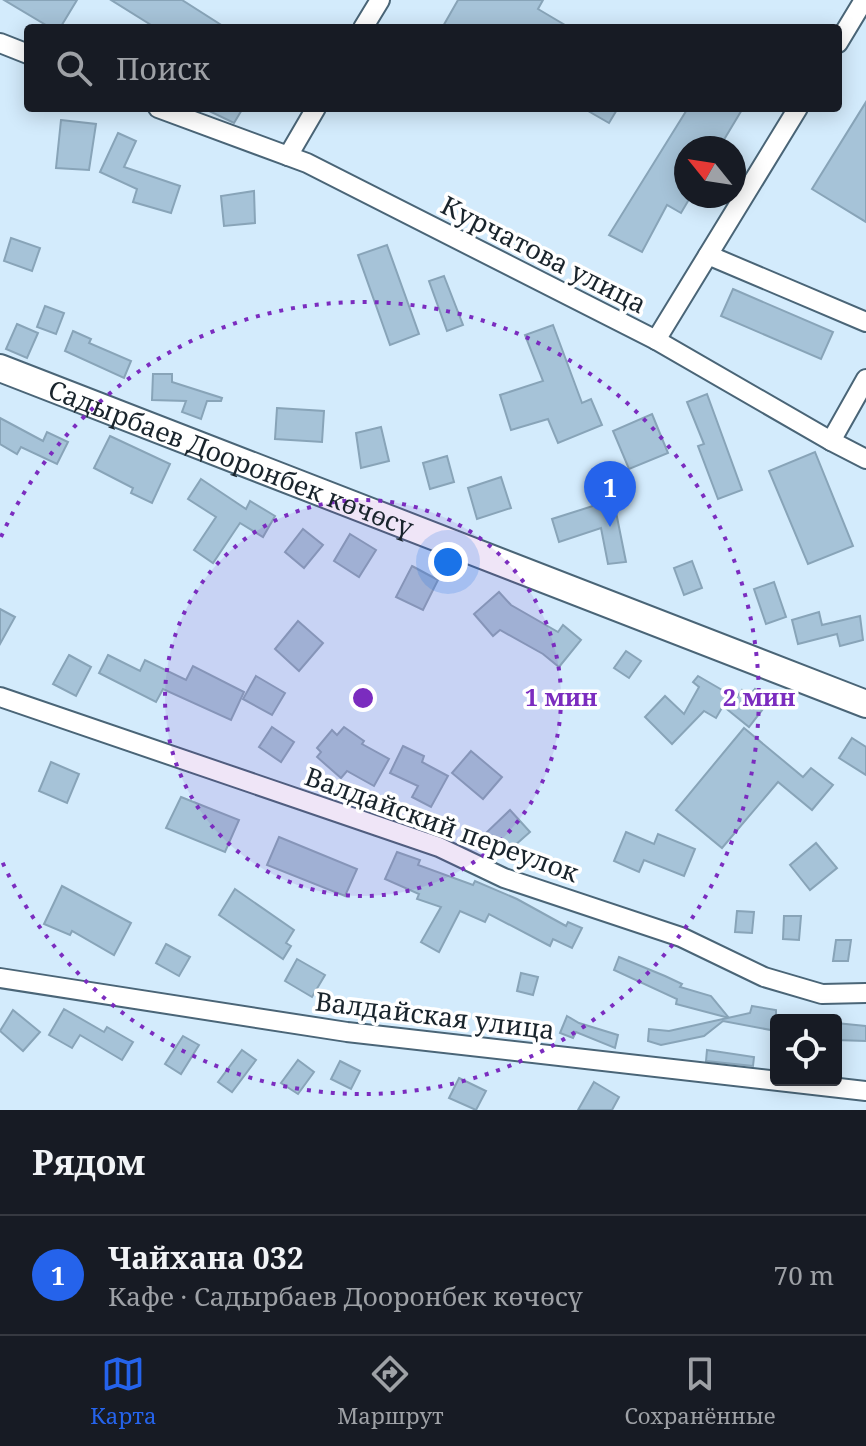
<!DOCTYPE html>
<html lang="ru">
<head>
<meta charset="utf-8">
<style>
	:root { --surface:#171b24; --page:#242831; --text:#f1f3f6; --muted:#9ea1a6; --line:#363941; --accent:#2563eb }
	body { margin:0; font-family:"Noto Serif",serif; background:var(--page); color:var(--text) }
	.controls { position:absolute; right:24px; bottom:24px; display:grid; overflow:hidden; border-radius:8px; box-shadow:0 4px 20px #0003 }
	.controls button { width:72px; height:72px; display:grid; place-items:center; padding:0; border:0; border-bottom:2px solid var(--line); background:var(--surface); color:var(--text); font:40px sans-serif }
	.compass { position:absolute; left:674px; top:136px; width:72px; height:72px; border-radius:50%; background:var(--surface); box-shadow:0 4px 20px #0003; rotate:300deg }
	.you { position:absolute; left:448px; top:562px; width:28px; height:28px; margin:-20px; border:6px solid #fff; border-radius:50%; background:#1a73e8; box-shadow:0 0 0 12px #1a73e833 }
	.badge { display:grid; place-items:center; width:52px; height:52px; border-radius:50%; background:var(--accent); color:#fff; font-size:26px; font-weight:700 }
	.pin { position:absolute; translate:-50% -66px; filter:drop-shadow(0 2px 4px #0008) }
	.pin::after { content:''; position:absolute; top:42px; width:28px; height:24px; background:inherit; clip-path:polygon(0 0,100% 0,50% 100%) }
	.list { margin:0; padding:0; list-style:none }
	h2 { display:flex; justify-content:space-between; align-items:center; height:104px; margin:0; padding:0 32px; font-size:34px }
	h2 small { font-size:26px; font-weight:400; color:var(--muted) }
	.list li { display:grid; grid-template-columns:52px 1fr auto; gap:24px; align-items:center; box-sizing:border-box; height:120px; padding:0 32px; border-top:2px solid var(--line) }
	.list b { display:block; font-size:30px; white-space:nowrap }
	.list p { margin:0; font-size:26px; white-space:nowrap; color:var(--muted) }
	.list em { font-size:26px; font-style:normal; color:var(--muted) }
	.icon { flex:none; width:44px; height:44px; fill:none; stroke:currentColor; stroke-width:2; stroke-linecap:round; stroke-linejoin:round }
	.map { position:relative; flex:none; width:866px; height:1110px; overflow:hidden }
	.search { position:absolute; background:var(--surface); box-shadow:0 4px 20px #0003; left:24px; right:24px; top:24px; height:88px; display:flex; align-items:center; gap:20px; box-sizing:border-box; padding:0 28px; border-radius:8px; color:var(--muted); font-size:30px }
	.sheet { height:224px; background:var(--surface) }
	nav { display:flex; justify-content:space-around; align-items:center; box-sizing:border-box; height:112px; border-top:2px solid var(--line); background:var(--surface); font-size:22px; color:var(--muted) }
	nav a { display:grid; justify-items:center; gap:4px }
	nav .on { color:var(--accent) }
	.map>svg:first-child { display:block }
</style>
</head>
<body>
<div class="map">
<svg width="866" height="1110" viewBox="0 0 866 1110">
	<rect width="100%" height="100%" fill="#d3ebfc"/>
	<g fill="#a6c3d8" stroke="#88a4b8" stroke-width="2">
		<path d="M4,0H77L60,28H51Z"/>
		<path d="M111,0H182L226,28H156Z"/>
		<path d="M458,0H543L538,9L570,28H442Z"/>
		<path d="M866,102V222L812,189Z"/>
		<path d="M203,108H243L234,123Z"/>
		<path d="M583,108H618L609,123Z"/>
		<path d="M688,108H743L719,148H686V196H691L681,213L667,205L642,252L609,235Z"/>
		<path d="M61,120L96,124L89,170L56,168Z"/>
		<path d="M118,133L136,141L124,167L180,186L171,213L133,202L137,189L100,172Z"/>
		<path d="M254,191L255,223L224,226L221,196Z"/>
		<path d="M11,238L40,248L32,271L4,261Z"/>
		<path d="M387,245L419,334L390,345L358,255Z"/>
		<path d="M444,276L463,325L447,331L429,281Z"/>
		<path d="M733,289L833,332L821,359L721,316Z"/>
		<path d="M45,306L64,313L56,334L37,327Z"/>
		<path d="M17,324L38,333L27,358L6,349Z"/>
		<path d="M553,325L582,403L591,399L602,425L558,443L548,419L511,430L500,395L543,381L525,335Z"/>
		<path d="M73,331L91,339L89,343L131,361L124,378L65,351Z"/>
		<path d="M153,374H172V382L222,398L221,401H207L201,419L182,412L186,401L152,400Z"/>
		<path d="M707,394L742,490L718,499L698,446L704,444L687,402Z"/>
		<path d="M277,408L324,411L322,442L275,439Z"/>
		<path d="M652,414L668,453L629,469L613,431Z"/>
		<path d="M0,418L43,441L47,432L68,442L57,464L21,447L17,454L0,444Z"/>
		<path d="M381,427L389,461L361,468L356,433Z"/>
		<path d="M110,436L170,464L152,503L131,493L133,488L94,468Z"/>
		<path d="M815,452L853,546L808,564L769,471Z"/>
		<path d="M447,456L454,482L430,489L423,463Z"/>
		<path d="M626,470L629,489L612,492L626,562L608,564L601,528L559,542L552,519L596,505L590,477Z"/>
		<path d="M501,477L511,508L477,519L468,488Z"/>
		<path d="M201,479L246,509L250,501L275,516L263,537L240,523L213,563L194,550L216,517L188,499Z"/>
		<path d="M303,529L323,545L304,568L285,552Z"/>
		<path d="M350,534L376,550L359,577L334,561Z"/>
		<path d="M692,561L702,588L684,595L674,568Z"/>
		<path d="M412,566L438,580L423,610L396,597Z"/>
		<path d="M774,582L786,617L766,624L754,589Z"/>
		<path d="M499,592L511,605L558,632L563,625L581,640L559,667L543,654L500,630L493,636L474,614Z"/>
		<path d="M0,609L15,617L0,644Z"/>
		<path d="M819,612L822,625L860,616L863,640L840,646L837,634L798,644L792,620Z"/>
		<path d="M298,621L323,643L299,671L275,649Z"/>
		<path d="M626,651L641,661L629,678L614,668Z"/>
		<path d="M69,655L91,667L76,696L53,684Z"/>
		<path d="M108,655L140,671L145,660L186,680L193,666L244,692L231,720L163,689L156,702L99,673Z"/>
		<path d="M256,676L285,693L272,715L243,699Z"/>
		<path d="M698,676L736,698L742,690L749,696L755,689L769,701L749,727L723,706L716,718L704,711L672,744L645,717L665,696L684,714L699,687L693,682Z"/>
		<path d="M272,727L294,742L281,762L259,747Z"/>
		<path d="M344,727L364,741L362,744L389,759L374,786L347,771L341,778L317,757L321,752L317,748L332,730L337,735Z"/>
		<path d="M744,728L803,777L811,768L833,785L812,810L778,782L722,848L676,810Z"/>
		<path d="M852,738L866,747V775L839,758Z"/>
		<path d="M403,746L424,756L422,762L448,776L431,807L412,797L418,786L390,773Z"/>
		<path d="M471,751L502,777L483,799L452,773Z"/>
		<path d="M51,762L79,774L67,803L39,791Z"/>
		<path d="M181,797L239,820L225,852L166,828Z"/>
		<path d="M510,810L530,832L505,854L486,833Z"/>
		<path d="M626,832L654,844L658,834L695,849L684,876L644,860L639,872L614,861Z"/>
		<path d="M279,837L357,869L345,896L267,865Z"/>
		<path d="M816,843L837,868L810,890L790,865Z"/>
		<path d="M397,852L420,860L418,865L473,885L475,881L517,899L566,926L568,922L582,928L572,948L553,939L550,946L489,914L485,922L460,911L439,952L421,942L441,907L417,899L419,894L385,879Z"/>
		<path d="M62,886L131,923L114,955L72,931L70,935L44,924Z"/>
		<path d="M235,889L294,930L286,943L291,946L283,959L219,915Z"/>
		<path d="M737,911L754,912L752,933L735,932Z"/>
		<path d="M784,916H801L799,940L783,939Z"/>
		<path d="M836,940H851L848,961H833Z"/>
		<path d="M166,944L190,957L179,976L156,963Z"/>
		<path d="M619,957L665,976L682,984L680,987L711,996L729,1018L676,1004L677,999L614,970Z"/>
		<path d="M297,959L325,975L312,997L285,981Z"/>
		<path d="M521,973L538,977L533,995L517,991Z"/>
		<path d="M752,1006L776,1010V1031L723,1021L704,1036L661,1045L648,1041L649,1029L669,1031L750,1013Z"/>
		<path d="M64,1009L104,1032L107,1027L133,1042L122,1060L80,1035L72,1048L49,1035Z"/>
		<path d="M13,1010L40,1032L23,1051L0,1031Z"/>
		<path d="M567,1016L579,1023L618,1035L615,1048L576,1032L573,1038L560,1033Z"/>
		<path d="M836,1023L866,1026V1041L836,1040Z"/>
		<path d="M183,1036L199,1045L181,1074L165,1064Z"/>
		<path d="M242,1050L256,1060L232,1092L218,1082Z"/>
		<path d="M707,1050L754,1057L753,1066L706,1061Z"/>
		<path d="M298,1060L314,1072L298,1094L281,1083Z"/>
		<path d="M340,1061L360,1071L351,1089L331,1079Z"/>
		<path d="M459,1078L486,1091L476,1110L449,1098Z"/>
		<path d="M594,1082L619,1097L612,1110H578Z"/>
	</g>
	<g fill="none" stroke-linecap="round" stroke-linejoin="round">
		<defs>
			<g id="minor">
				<path d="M363,28L380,0"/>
				<path d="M0,43L28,54"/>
				<path d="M838,43L864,0"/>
				<path d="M158,108L307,163L656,340L831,441L866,379"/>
				<path d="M288,156L316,108"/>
				<path d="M708,255L866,322"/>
				<path d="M656,340L798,108"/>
				<path d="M831,441L866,459"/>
				<path d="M0,697L439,847L504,878L681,937L764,977L822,994L866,993"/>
				<path d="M0,978L347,1032L866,1091"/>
			</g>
			<g id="secondary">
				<path id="s1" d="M0,368L866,704"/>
			</g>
		</defs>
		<use href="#minor" stroke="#4a6577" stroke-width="22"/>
		<use href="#secondary" stroke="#4a6577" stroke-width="30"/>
		<use href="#minor" stroke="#fff" stroke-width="18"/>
		<use href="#secondary" stroke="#fff" stroke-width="26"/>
	</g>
	<circle cx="363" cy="698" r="198" fill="#7b2cbf" fill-opacity=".12"/>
	<g fill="none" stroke="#7b2cbf" stroke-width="4" stroke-dasharray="4 8">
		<circle cx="363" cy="698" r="198"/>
		<path d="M1 537A396 396 0 1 1 1 859"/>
	</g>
	<g text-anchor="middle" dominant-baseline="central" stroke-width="7" stroke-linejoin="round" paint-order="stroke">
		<g font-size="26" fill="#19242c" stroke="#fff">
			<text transform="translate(544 254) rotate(27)">Курчатова улица</text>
			<text stroke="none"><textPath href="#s1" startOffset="248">Садырбаев Дооронбек көчөсү</textPath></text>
			<text transform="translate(442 824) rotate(20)">Валдайский переулок</text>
			<text transform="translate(435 1015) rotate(7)">Валдайская улица</text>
		</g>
	</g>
	<circle cx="363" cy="698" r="12" fill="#7b2cbf" stroke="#fff" stroke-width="4"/>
	<g font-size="24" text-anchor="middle" font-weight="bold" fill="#7b2cbf" stroke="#fff" stroke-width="7" stroke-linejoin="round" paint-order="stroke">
		<text x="561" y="706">1 мин</text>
		<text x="759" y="706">2 мин</text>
	</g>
</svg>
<div class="controls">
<button><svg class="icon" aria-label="locate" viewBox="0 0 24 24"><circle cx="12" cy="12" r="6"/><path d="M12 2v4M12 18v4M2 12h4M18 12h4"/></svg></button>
</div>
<svg class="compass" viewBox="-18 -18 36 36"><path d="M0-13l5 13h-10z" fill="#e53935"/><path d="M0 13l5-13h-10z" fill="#9ea1a6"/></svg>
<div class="you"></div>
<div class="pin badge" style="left:610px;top:527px">1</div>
<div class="search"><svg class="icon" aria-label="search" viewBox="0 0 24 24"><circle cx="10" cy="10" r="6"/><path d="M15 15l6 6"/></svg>Поиск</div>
</div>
<section class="sheet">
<h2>Рядом<small></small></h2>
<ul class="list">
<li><span class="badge">1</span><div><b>Чайхана 032</b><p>Кафе · Садырбаев Дооронбек көчөсү</p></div><em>70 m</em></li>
</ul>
</section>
<nav>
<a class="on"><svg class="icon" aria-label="map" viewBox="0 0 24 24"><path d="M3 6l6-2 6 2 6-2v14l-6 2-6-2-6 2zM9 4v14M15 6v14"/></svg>Карта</a>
<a><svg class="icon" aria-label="directions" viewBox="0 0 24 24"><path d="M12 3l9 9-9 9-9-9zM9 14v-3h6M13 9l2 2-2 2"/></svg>Маршрут</a>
<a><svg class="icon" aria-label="saved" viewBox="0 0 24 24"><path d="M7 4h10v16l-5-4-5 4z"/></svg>Сохранённые</a>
</nav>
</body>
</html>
